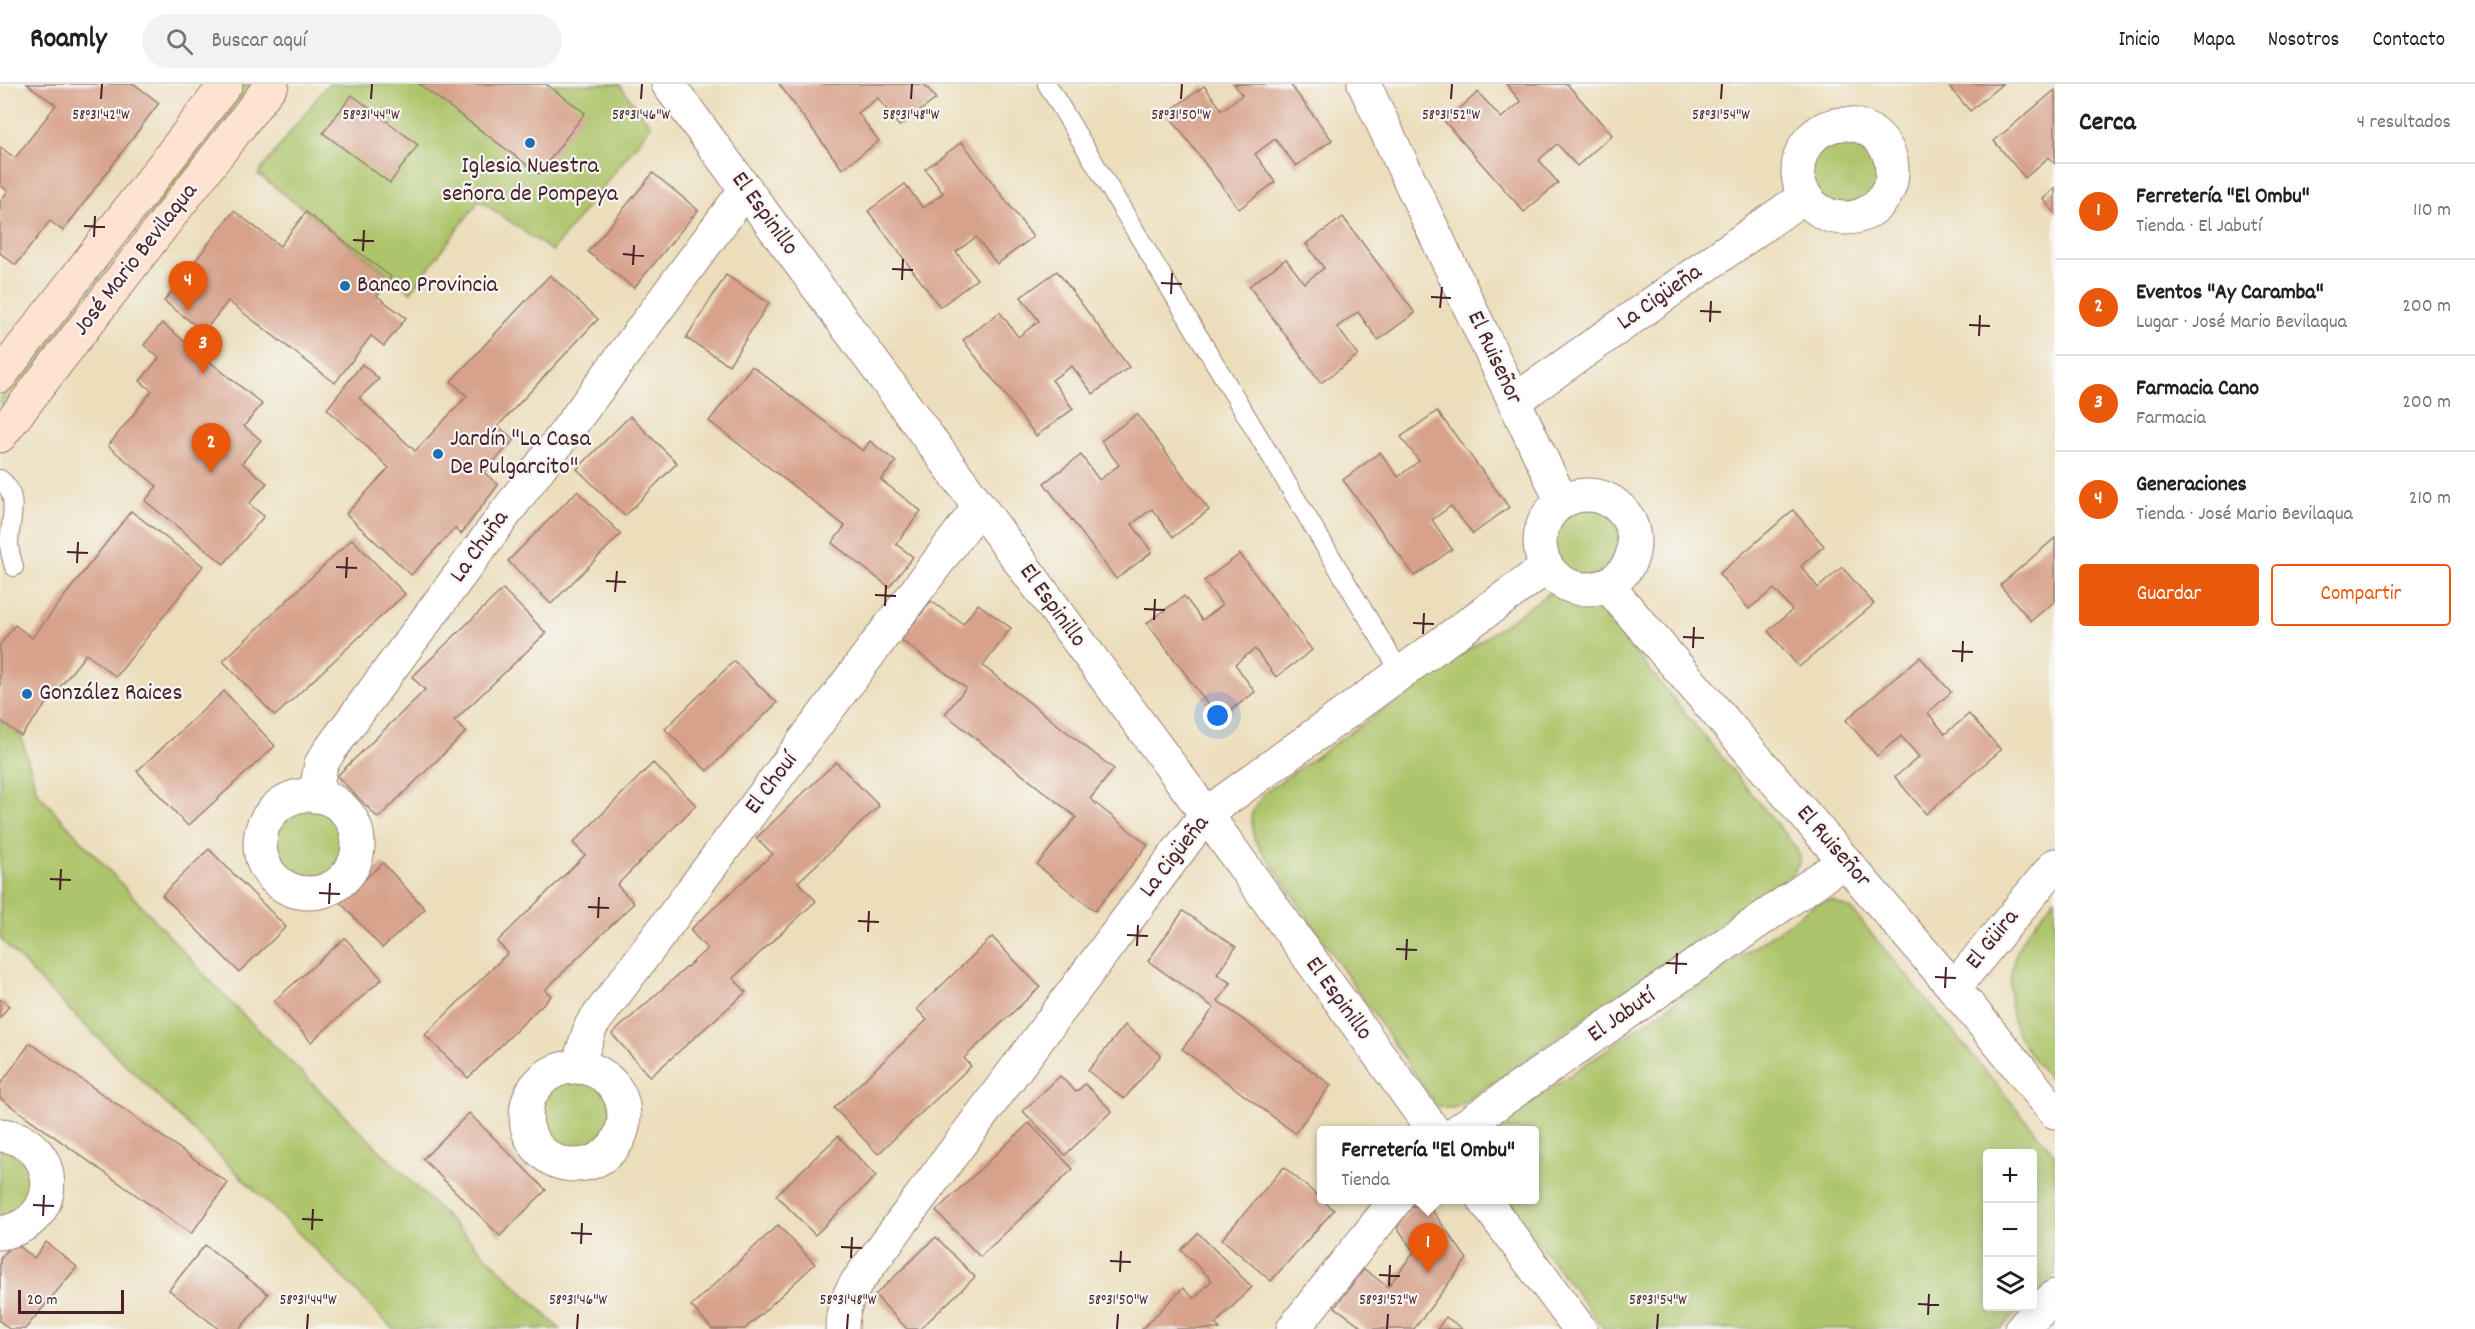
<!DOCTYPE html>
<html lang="es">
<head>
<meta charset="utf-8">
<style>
	:root { --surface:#fff; --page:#f2f2f2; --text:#202124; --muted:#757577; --line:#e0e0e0; --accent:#ea580c }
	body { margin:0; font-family:Dekko,sans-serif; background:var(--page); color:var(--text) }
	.controls { position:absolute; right:18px; bottom:18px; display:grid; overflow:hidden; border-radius:6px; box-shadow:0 3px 15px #0003 }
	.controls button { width:54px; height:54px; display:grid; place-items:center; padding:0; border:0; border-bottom:2px solid var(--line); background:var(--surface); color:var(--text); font:30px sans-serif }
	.scale { position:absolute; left:18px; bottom:15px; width:106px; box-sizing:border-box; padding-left:6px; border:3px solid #4a1f2b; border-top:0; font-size:16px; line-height:21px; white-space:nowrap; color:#4a1f2b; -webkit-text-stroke:4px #f6f6f2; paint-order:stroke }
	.you { position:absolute; left:1218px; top:632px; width:21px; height:21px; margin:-15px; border:4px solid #fff; border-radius:50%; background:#1a73e8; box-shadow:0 0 0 9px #1a73e833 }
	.badge { display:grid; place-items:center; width:39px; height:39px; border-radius:50%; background:var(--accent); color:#fff; font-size:20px; font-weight:700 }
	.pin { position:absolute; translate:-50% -50px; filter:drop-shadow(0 2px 3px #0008) }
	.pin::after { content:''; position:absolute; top:32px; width:21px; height:18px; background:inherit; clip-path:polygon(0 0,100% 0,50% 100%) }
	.popup { position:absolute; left:1317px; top:1042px; width:222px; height:78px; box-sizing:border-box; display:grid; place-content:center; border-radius:6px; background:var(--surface); filter:drop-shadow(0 2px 4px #0005); font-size:20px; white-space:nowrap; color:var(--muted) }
	.popup b { font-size:22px; color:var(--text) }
	.popup::after { content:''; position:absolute; left:50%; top:100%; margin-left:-12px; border:12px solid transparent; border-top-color:var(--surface) }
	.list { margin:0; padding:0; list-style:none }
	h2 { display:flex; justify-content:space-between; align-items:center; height:78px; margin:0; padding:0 24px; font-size:26px }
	h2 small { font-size:20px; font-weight:400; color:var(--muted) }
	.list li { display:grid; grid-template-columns:39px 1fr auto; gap:18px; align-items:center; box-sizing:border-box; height:96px; padding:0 24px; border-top:2px solid var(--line) }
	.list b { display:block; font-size:22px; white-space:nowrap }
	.list p { margin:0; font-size:20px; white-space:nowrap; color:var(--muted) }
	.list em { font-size:20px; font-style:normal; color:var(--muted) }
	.actions { display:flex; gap:12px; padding:18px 24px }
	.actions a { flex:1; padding:14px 0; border:2px solid var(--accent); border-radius:6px; text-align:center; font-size:21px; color:var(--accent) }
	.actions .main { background:var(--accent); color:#fff }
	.icon { flex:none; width:33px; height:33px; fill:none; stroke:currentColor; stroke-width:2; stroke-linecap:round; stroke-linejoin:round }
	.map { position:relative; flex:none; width:2055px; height:1245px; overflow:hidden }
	header { display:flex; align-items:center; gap:36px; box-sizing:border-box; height:84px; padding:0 30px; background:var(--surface); border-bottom:2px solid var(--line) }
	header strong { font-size:28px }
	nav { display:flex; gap:33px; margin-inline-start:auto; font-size:21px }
	.search { width:420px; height:54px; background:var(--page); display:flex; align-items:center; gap:15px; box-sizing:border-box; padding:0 21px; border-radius:33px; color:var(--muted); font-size:22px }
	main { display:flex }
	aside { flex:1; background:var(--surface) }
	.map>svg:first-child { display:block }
</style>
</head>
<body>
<header>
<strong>Roamly</strong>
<div class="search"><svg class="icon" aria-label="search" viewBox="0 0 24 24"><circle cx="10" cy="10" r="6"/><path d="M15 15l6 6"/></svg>Buscar aquí</div>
<nav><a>Inicio</a><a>Mapa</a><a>Nosotros</a><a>Contacto</a></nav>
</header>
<main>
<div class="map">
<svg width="2055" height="1245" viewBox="0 0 2055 1245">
	<rect width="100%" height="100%" fill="#f6f6f2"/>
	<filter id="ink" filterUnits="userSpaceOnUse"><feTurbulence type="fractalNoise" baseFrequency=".0167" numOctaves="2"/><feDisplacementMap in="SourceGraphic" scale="12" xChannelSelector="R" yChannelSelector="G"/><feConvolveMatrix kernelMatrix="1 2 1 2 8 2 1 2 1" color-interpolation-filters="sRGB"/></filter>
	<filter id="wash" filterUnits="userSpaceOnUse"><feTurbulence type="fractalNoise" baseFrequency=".008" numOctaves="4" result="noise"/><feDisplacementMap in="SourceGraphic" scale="24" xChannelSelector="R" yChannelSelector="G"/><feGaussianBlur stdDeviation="1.35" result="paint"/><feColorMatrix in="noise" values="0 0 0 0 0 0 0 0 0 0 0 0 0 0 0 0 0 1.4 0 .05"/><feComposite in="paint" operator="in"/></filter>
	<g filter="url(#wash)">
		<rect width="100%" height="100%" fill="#ecdebb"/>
		<g fill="#adc56a" stroke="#7c724a" stroke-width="1.5">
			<path d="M243,0H257L0,332V314Z"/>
			<path d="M328,0H619L651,42L552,167L479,116L411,208L258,90Z"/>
			<circle cx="1844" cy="87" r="37"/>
			<circle cx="1587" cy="459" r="37"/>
			<path d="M1549,509L1574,520L1597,522L1797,765L1800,778L1793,789L1461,1021C1451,1025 1444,1026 1435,1020L1254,755L1251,731L1263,710Z"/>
			<path d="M0,636L21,652L37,708L227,915L560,1245H393L316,1166L42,899L0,854Z"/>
			<circle cx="309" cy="760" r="37"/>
			<path d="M2055,814V1001C2043,986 2028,971 2019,953C2005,923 2007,878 2026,850C2035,838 2045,826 2055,814Z"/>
			<path d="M1825,817H1833L1852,826L2055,1071V1191L2033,1214L2032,1070H1988V1222L2023,1223L2001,1245H1604L1505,1116H1534V1046H1491L1816,820Z"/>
			<circle cx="575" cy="1032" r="37"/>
			<path d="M0,1063L8,1064L33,1087L30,1120L0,1137Z"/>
		</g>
		<g id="blocks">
			<g fill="#d7a18a">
				<path d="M27,0H134L159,19L63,147L50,137L16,181L0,169V118L8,107L0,101V63L15,74L56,21Z"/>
				<path d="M419,0H546L585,29L539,90Z"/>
				<path d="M779,0H924L936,15L899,42L878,14L858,29L879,57L842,85Z"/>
				<path d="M1234,0H1290L1332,56L1296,82L1275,55L1255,70L1275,98L1239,125L1167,29L1204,2L1222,26L1242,11Z"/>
				<path d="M1506,0H1567L1612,51L1577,82L1557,60L1539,76L1558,99L1524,128L1445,38L1478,8L1501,34L1521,18Z"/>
				<path d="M1947,0H2002L1970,27Z"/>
				<path d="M2055,6V80L2049,73L2025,94L1994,57Z"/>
				<path d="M352,11L418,61L390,99L323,49Z"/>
				<path d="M962,58L1033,153L997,180L976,153L956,168L977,195L940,223L868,127L905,100L923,124L943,109L925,85Z"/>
				<path d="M653,89L698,126L634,204L588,168Z"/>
				<path d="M2055,104V129L2043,115Z"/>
				<path d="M234,127L280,162L306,128L391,193L377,212L406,234L384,262L371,252L335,299L228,217L204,248L164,217Z"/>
				<path d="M1343,133L1415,229L1378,256L1358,228L1337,243L1358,271L1321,299L1249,202L1286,175L1304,199L1324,184L1306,160Z"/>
				<path d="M1057,187L1129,283L1093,310L1072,282L1052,296L1073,325L1036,352L963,256L1000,228L1018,253L1039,237L1021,213Z"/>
				<path d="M550,191L598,235L498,342L514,356L484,388L498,401L461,450L455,444L411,491L346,430L389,384L327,325L362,280L379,295L359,314L415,367L467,312L451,297Z"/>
				<path d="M726,191L769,219L729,281L686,254Z"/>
				<path d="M162,239L262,320L244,342L261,356L242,379L267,399L249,420L264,432L224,480L145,417L157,402L108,362L152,307L140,297L159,274L144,261Z"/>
				<path d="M752,282L863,367L870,357L896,378L881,396L921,427L896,460L913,473L889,503L832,459L845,442L709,337Z"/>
				<path d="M1437,327L1509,423L1473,450L1451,422L1432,436L1452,465L1415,492L1343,396L1380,368L1398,393L1419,377L1401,353Z"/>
				<path d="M1137,330L1209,426L1173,453L1152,425L1132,440L1152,468L1116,495L1044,399L1081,371L1099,396L1119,381L1101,357Z"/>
				<path d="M630,332L677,379L625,432L577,385Z"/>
				<path d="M577,407L621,450L551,520L508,477Z"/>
				<path d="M1793,426L1824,462L1801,482L1818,504L1842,483L1874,520L1799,583L1768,547L1792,526L1774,505L1749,525L1719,490Z"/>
				<path d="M131,427L203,482L116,593L86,570L21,652L0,636V561L15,541L32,554Z"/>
				<path d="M2055,454V517L2031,537L2000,501Z"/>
				<path d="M352,455L405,510L275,632L223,577Z"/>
				<path d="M1240,470L1312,566L1276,593L1255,565L1235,580L1255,608L1219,635L1147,539L1184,512L1202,536L1222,521L1204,497Z"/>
				<path d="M503,505L546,549L454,637L466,648L378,734L337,692L425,606L412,593Z"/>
				<path d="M931,517L963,540L978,520L1011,544L983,582L1114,685L1090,715L1148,761L1095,827L1037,781L1076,733L945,630L966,604L901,556Z"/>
				<path d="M1920,573L1951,608L1928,629L1945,650L1969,630L2001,666L1926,730L1895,693L1919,673L1901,652L1877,672L1846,636Z"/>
				<path d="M734,577L777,619L707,687L665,645Z"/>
				<path d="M224,607L275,662L188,742L137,687Z"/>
				<path d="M836,678L879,722L798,798L816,817L733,894L746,908L650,993L612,950L707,865L690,846L773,770L756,754Z"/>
				<path d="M653,679L696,721L617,801L634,819L545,906L551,912L468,994L425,951L508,869L497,858L585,771L573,759Z"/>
				<path d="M209,765L286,843L239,888L162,811Z"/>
				<path d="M383,779L425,825L382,864L340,818Z"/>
				<path d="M1183,827L1236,863L1217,890L1231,899L1218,917L1331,1001L1295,1049L1182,965L1214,924L1148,877Z"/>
				<path d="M992,853L1040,903L964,974L971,982L878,1070L834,1024L927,936L917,925Z"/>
				<path d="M345,854L382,895L311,958L274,917Z"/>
				<path d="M0,915L9,922L0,934Z"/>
				<path d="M1125,941L1161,971L1124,1015L1088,987Z"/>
				<path d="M30,959L228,1099L191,1150L0,1014V1001Z"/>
				<path d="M1060,992L1076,1008L1085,1000L1112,1027L1065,1071L1023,1027Z"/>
				<path d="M469,1029L546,1106L500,1152L423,1075Z"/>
				<path d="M1029,1039L1073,1085L980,1173L936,1127Z"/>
				<path d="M838,1052L876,1092L815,1151L776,1111Z"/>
				<path d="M1284,1083L1334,1126L1271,1197L1222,1155Z"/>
				<path d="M1412,1122H1429L1467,1175L1414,1245H1365L1335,1223L1364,1185L1388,1203L1414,1168L1397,1143Z"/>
				<path d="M778,1141L815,1180L745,1245H712L691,1222Z"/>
				<path d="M1198,1149L1252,1203L1215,1240L1220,1245H1142L1183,1204L1194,1215L1212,1196L1181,1166Z"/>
				<path d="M936,1153L975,1193L920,1245H907L875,1211Z"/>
				<path d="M14,1158L34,1174L46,1158L77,1183L25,1245H9L0,1237V1175Z"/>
				<path d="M205,1161L268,1210L240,1245H219L169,1206Z"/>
				<path d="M1446,1233L1463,1245H1437Z"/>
			</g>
		</g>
	</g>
	<g filter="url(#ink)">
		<use href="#blocks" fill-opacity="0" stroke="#9b7e73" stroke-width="1.5"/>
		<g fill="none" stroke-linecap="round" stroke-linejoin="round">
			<defs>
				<g id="service">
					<path d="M1047,0L1401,589"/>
					<path d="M0,395C21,411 10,436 9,459C9,467 12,475 14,483"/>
				</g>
				<g id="minor">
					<path d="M1364,0L1562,418"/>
					<circle cx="1845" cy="87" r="47"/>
					<path d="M1514,317L1805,112"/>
					<circle cx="1587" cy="458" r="47"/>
					<path d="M1607,501L1954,904L2055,1028"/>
					<circle cx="309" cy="760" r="49"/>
					<path d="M315,712L321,680L330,666L746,105"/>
					<path d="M1954,904L2055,781"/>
					<path d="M581,983L582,969L591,942L979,423"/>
					<circle cx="575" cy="1032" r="49"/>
					<path d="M1459,1046L1845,777"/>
					<path d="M0,1051C61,1055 66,1140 0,1149"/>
					<path d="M842,1245C842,1226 847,1214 857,1198L1206,730L1547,483"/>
					<path d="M1293,1245L1396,1116"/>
					<path d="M2021,1245L2055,1212"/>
				</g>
				<g id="tertiary">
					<path d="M668,0L1206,730L1433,1046"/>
					<path d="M1484,1116L1580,1245"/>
				</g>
				<g id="secondary">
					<path d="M0,292L226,0"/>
					<path d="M0,352L272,0"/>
				</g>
			</defs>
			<use href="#service" stroke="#9b7e73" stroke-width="20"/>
			<use href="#minor" stroke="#9b7e73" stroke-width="35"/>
			<use href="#tertiary" stroke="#9b7e73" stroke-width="35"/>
			<use href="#secondary" stroke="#9b7e73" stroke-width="35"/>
			<use href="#service" stroke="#fff" stroke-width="18"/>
			<use href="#minor" stroke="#fff" stroke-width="33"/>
			<use href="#tertiary" stroke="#fff" stroke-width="33"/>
			<use href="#secondary" stroke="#fee3d2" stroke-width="33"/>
		</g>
	</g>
	<path fill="none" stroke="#4a1f2b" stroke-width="2" d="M101,15L102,0M371,15L372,0M641,15L642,0M911,15L912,0M1181,15L1182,0M1451,15L1452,0M1721,15L1722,0M84,142L105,143M94,153L95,132M353,156L374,157M363,167L364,146M623,170L644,172M633,181L634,161M892,185L913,186M902,196L903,175M1161,199L1182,200M1171,210L1172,189M1431,213L1451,214M1440,224L1442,203M1700,227L1721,228M1710,238L1711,217M1969,241L1990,242M1979,252L1980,231M67,468L88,469M77,479L78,458M336,483L357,484M346,494L347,473M606,497L626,498M615,508L617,487M875,511L896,512M885,522L886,501M1144,525L1165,526M1154,536L1155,515M1413,539L1434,540M1423,550L1424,529M1683,553L1704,554M1693,564L1694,543M1952,567L1973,568M1962,578L1963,557M50,795L71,796M60,806L61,785M319,809L340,810M329,820L330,799M588,823L609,824M598,834L599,813M858,837L879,838M868,848L869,827M1127,851L1148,852M1137,862L1138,841M1396,865L1417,866M1406,876L1407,855M1666,879L1687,880M1676,890L1677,869M1935,893L1956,894M1945,904L1946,883M33,1121L54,1122M43,1132L44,1111M302,1135L323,1136M312,1146L313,1125M571,1149L592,1150M581,1160L582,1139M841,1163L862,1164M851,1174L852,1153M1110,1177L1131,1178M1120,1188L1121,1167M1379,1191L1400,1192M1389,1202L1390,1181M1918,1220L1939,1221M1928,1231L1929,1210M307,1245L308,1230M577,1245L578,1230M847,1245L848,1230M1117,1245L1118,1230M1387,1245L1388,1230M1657,1245L1658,1230"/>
	<g fill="#1f6fb2" stroke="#f6f6f2" stroke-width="2">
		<circle cx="530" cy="59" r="6"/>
		<circle cx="345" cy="202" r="6"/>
		<circle cx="438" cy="370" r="6"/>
		<circle cx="27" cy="610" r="6"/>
	</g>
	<g text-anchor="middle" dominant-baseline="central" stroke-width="4.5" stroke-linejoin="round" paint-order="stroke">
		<g font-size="24" fill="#4a1f2b" stroke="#f6f6f2" text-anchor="start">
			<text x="530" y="83" text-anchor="middle">Iglesia Nuestra<tspan x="530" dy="28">señora de Pompeya</tspan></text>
			<text x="357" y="202">Banco Provincia</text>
			<text x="450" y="356">Jardín "La Casa<tspan x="450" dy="28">De Pulgarcito"</tspan></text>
			<text x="39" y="610">González Raices</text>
		</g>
		<g font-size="24" fill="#4a1f2b" stroke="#f6f6f2">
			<text transform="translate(764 130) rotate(54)">El Espinillo</text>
			<text transform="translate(136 176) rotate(-52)">José Mario Bevilaqua</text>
			<text transform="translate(1660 214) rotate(-35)">La Cigüeña</text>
			<text transform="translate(1494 274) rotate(65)">El Ruiseñor</text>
			<text transform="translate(480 463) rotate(-54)">La Chuña</text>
			<text transform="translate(1052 522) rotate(54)">El Espinillo</text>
			<text transform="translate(772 700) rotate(-53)">El Chouí</text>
			<text transform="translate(1833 763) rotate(49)">El Ruiseñor</text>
			<text transform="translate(1175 773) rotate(-52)">La Cigüeña</text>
			<text transform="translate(1993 856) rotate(-51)">El Güira</text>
			<text transform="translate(1338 915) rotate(54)">El Espinillo</text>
			<text transform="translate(1622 932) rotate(-35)">El Jabutí</text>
		</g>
	</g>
	<g font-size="15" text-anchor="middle" fill="#4a1f2b" stroke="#f6f6f2" stroke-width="4.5" stroke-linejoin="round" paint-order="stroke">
		<text x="101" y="35">58°31'42"W</text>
		<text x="371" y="35">58°31'44"W</text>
		<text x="641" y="35">58°31'46"W</text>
		<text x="911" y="35">58°31'48"W</text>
		<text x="1181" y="35">58°31'50"W</text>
		<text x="1451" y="35">58°31'52"W</text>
		<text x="1721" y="35">58°31'54"W</text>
		<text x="308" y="1220">58°31'44"W</text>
		<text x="578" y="1220">58°31'46"W</text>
		<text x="848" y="1220">58°31'48"W</text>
		<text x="1118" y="1220">58°31'50"W</text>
		<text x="1388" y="1220">58°31'52"W</text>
		<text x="1658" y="1220">58°31'54"W</text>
	</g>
</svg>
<div class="controls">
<button>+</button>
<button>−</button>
<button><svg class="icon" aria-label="layers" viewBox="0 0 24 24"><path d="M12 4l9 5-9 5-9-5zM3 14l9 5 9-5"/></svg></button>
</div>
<div class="scale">20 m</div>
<div class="you"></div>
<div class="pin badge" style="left:1428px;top:1189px">1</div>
<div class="popup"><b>Ferretería &quot;El Ombu&quot;</b>Tienda</div>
<div class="pin badge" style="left:211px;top:389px">2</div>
<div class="pin badge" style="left:203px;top:290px">3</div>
<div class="pin badge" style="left:188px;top:227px">4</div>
</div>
<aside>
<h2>Cerca<small>4 resultados</small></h2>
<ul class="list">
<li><span class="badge">1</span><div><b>Ferretería &quot;El Ombu&quot;</b><p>Tienda · El Jabutí</p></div><em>110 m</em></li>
<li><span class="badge">2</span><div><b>Eventos &quot;Ay Caramba&quot;</b><p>Lugar · José Mario Bevilaqua</p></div><em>200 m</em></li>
<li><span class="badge">3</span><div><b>Farmacia Cano</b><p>Farmacia</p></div><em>200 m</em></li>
<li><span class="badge">4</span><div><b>Generaciones</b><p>Tienda · José Mario Bevilaqua</p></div><em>210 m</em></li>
</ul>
<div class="actions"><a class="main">Guardar</a><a>Compartir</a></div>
</aside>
</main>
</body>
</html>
